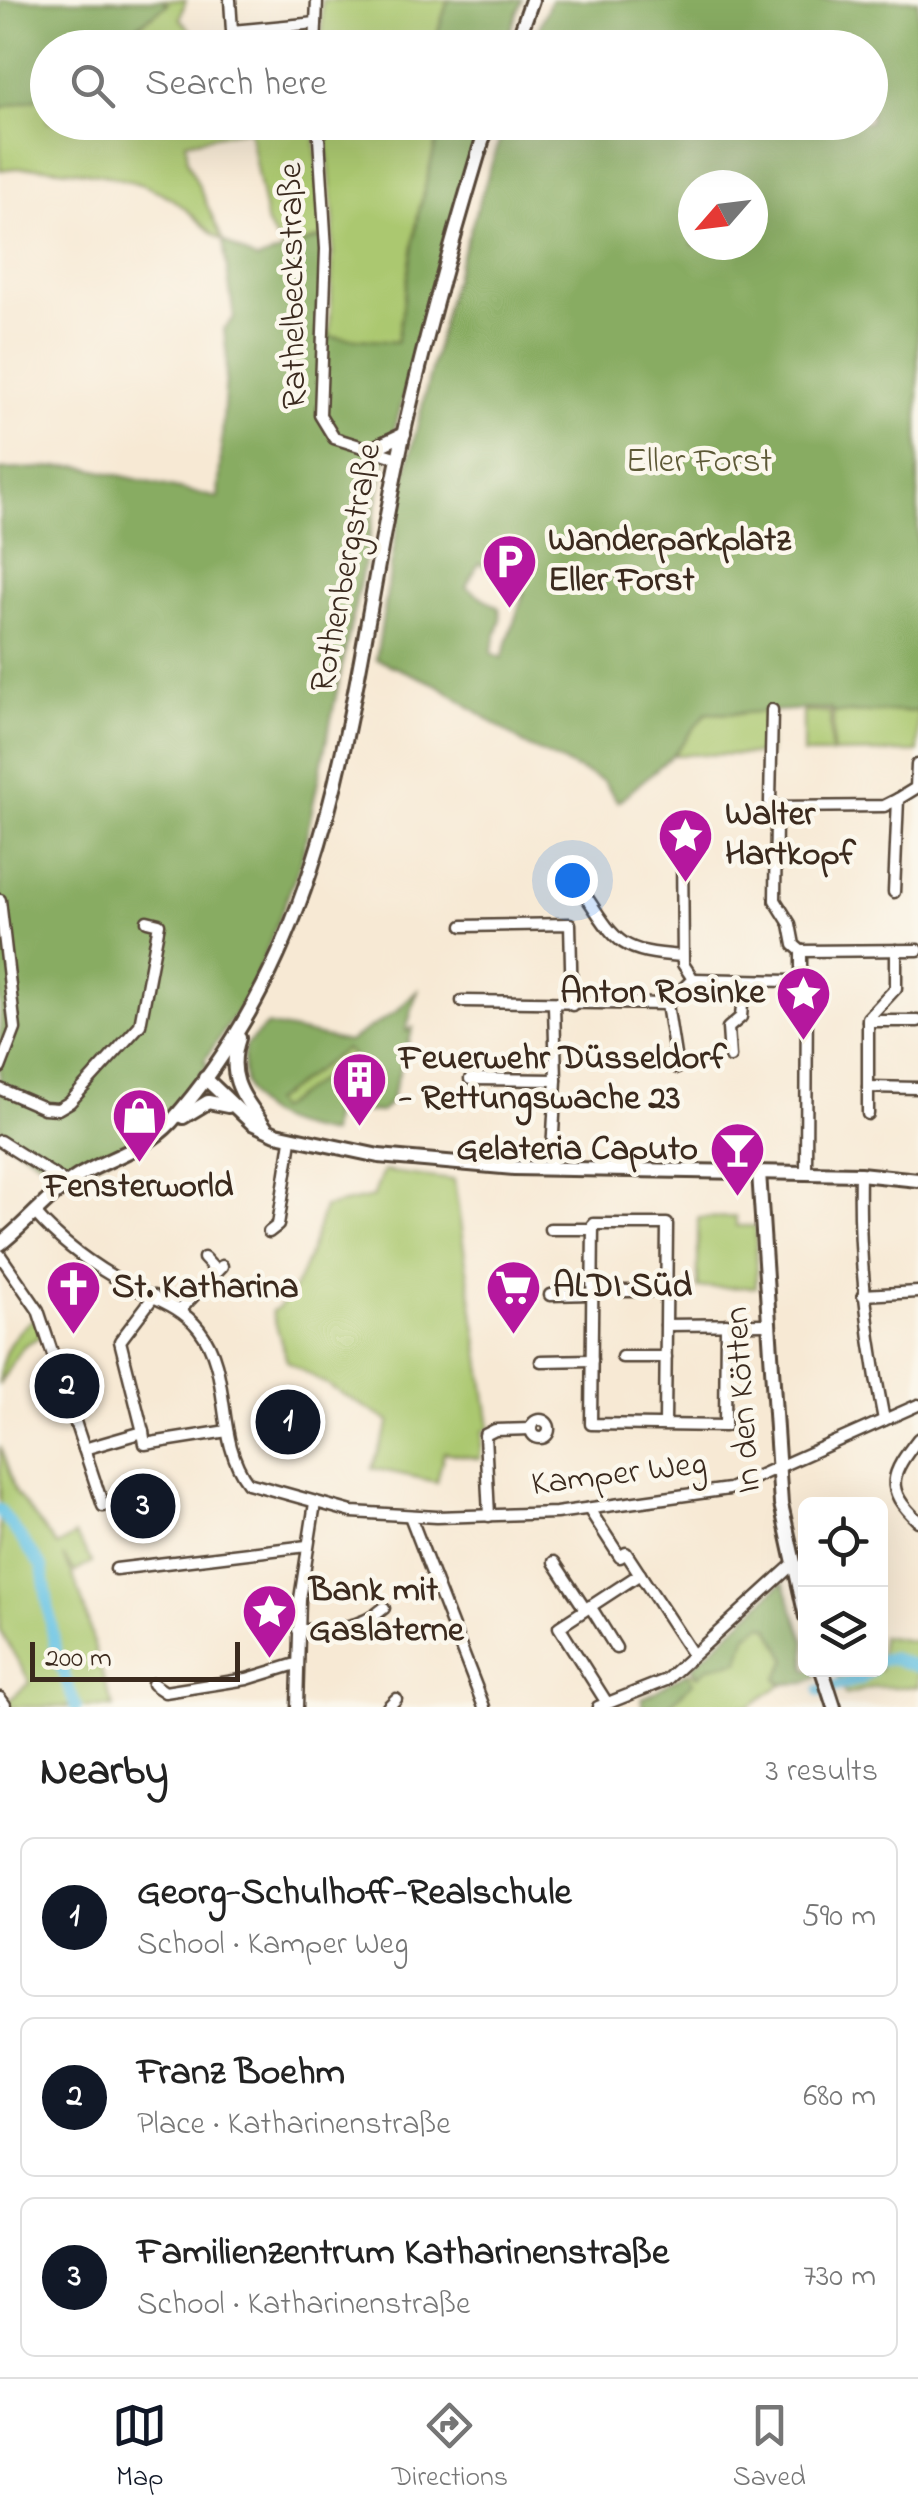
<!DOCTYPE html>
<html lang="en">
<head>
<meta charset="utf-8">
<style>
	:root { --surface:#fff; --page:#f6f6f6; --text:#222; --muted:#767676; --line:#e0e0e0; --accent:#111827 }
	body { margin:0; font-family:"Indie Flower",sans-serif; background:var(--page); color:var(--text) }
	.controls { position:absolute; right:30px; bottom:30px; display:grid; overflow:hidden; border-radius:15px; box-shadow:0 10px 40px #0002 }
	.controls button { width:90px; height:90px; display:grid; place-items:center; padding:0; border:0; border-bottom:2px solid var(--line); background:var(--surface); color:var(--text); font:50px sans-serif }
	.compass { position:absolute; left:678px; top:170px; width:90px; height:90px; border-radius:50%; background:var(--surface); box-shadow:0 10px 40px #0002; rotate:242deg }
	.scale { position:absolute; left:30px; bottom:25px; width:210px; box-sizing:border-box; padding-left:10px; border:5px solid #3b2a1e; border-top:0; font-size:28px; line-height:35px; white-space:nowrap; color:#3b2a1e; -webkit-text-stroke:8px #fbf7ec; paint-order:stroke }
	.you { position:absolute; left:572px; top:880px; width:35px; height:35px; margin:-25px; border:8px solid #fff; border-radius:50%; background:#1a73e8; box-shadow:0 0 0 15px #1a73e833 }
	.badge { display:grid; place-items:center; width:65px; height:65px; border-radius:50%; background:var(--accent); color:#fff; font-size:32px; font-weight:700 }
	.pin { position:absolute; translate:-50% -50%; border:5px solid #fff; box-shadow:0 2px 10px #0006 }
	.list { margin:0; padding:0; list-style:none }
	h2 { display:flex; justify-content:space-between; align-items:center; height:130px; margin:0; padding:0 40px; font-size:42px }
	h2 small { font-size:32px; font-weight:400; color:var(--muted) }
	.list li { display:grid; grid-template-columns:65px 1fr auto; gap:30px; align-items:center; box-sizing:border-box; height:160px; margin:0 20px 20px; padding:0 20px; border:2px solid var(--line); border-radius:15px }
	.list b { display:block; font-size:38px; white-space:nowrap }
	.list p { margin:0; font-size:32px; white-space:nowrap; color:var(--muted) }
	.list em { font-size:32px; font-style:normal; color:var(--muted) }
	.icon { flex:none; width:55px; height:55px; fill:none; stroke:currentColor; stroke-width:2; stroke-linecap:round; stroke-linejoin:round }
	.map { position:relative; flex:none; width:918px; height:1707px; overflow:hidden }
	.search { position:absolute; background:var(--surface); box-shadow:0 10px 40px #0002; left:30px; right:30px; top:30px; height:110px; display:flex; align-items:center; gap:25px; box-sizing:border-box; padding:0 35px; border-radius:55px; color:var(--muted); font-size:38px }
	.sheet { height:670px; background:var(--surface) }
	nav { display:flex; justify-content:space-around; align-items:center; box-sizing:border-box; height:140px; border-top:2px solid var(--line); background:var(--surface); font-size:28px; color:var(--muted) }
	nav a { display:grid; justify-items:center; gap:5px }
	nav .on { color:var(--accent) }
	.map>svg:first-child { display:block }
</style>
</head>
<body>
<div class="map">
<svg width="918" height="1707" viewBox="0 0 918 1707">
	<rect width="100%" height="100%" fill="#fbf7ec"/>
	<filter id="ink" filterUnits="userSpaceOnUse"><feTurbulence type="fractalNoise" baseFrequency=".01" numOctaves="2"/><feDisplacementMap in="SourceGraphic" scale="20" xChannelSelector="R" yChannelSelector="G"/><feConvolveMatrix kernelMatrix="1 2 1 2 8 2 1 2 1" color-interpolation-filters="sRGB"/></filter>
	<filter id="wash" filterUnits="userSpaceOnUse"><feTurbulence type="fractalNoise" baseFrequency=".0048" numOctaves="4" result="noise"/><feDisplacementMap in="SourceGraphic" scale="40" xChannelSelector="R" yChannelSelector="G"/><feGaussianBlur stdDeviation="2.25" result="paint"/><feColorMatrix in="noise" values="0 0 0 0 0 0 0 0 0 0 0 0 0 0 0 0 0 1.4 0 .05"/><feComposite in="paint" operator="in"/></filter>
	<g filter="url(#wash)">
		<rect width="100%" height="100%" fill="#f7e9d4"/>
		<g fill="#abc86f" stroke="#737946" stroke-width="2.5">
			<path d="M162,0H186L180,18L199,40L312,25V47L108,48L167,5Z"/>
			<path d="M322,0H448L433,47L322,48Z"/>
			<path d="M47,96L48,122L314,123L323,237L283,250L267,225L249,129L186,142L188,162L223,241C204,229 193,213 175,201C138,174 45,163 0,170V108Z"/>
			<path d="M325,123H441L418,215L398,342L330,337L334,221Z"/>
			<path d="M770,708L769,754L673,755L706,713L741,714Z"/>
			<path d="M918,711V752L833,753V713Z"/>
			<path d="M803,712H830L831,754H803Z"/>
			<path d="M345,1049L354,1055L277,1111L271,1103Z"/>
			<path d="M383,1171L454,1180L490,1427L483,1431L480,1459L444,1452L437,1482L372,1468L390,1422L287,1361L272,1311C299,1300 316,1234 324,1207L373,1197Z"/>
			<path d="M736,1217V1226H756V1287L698,1288V1218Z"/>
			<path d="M38,1315L44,1334L22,1347L0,1383C0,1351 13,1333 38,1315Z"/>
			<path d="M0,1446L16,1493L57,1546L75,1535L92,1562L75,1572L63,1556C90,1602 92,1658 114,1707H77L73,1700L75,1707H2L30,1682L0,1630Z"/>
			<path d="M763,1624L770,1628L787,1660L777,1679L782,1684L749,1707H667L687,1686L688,1672L698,1675C722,1660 740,1638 763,1624Z"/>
			<path d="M881,1636L918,1642V1687H875L845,1695L836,1670H880Z"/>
		</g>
		<g fill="#88ac62" stroke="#626b40" stroke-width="2.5" fill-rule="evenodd">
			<path d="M0,0H162L168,4L107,47L48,48L47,96L0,108Z"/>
			<path d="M448,0H522L504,47H433Z"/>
			<path d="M551,0H918V711L833,713L831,709C789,708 748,715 706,713L673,755L618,802L603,781L527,746L438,685L376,659L407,468L451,288L505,123L870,122V48L531,47ZM693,185H753V245H693ZM479,563L524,592L502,658L491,653L501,619L499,608L466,587Z"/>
			<path d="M441,123H481L385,463L301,862L251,991L204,1061L208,1065L160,1126L128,1149L65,1177L0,1137V470L79,466L218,498L227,359L224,329L234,318L223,241L257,260L323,237L321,322L330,337L397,342L418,215Z"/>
			<path d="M417,991L406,1031L413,1028L390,1102L381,1112L333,1110L330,1134C275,1124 234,1111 245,1046L267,1025L348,1042L397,1011ZM345,1049L353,1056L277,1110L272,1102Z"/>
			<path d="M783,1582L805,1641L806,1670H815L817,1677L805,1683L782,1684L777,1679L787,1660L770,1628L763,1625L747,1634L739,1661L710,1667L698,1676L692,1667Z"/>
			<path d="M687,1673L693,1682L667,1707H642V1699Z"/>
		</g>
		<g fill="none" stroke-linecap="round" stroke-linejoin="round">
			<g stroke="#66c3e4" stroke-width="12">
				<path d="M0,1510L42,1567L56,1654L76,1707"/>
				<path d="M880,1660L891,1658L918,1667"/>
				<path d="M820,1691L861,1679L871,1670"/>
			</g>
		</g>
	</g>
	<g filter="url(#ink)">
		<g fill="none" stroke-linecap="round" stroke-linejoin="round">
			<defs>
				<g id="minor">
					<path d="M230,0L232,31L316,23"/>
					<path d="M315,48L317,0"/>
					<path d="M318,122L326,249L320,415L334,438L398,458"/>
					<path d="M772,710L770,802L776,819L775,900L790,924L794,945L801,951V977L807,982L806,1173"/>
					<path d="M898,799L916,788L917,765"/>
					<path d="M774,807L884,806L898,799L894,892"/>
					<path d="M676,828L682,845L683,964L693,979"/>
					<path d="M584,893C618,945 620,951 682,956"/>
					<path d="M0,900L15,1029L0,1068"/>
					<path d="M463,926L570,924L572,1005"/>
					<path d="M801,951L918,950"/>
					<path d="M693,979L791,981L801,977"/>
					<path d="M462,1001L667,1004L693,979"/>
					<path d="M667,1004L677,1068"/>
					<path d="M868,1021H918"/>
					<path d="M730,1057L728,1028L741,1017L744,981"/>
					<path d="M470,1079L556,1080"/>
					<path d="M868,1087L918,1088"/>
					<path d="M0,1089L44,1108L58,1109L70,1102L140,1025L159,924L147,921"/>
					<path d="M868,1114V1018L896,988V950"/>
					<path d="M0,1141L68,1184"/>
					<path d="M551,1169L556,1080L554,1005"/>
					<path d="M860,1174C858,1259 867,1337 884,1420"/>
					<path d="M36,1214C62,1244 93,1266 128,1285C154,1299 180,1305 199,1329C233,1372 214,1439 248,1483L352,1512L437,1517L556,1513L729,1489L918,1405"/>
					<path d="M550,1229H593"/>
					<path d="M269,1232L278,1225L291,1140"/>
					<path d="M0,1255L38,1310L103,1506"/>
					<path d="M204,1258L216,1271"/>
					<path d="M623,1291H667"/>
					<path d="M550,1295L592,1294"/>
					<path d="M863,1295L918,1292"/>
					<path d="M180,1310L222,1266"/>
					<path d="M666,1325L766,1324"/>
					<path d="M622,1357H666"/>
					<path d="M541,1361L592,1360"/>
					<circle cx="540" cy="1429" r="9"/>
					<path d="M665,1424L667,1224H593L591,1424L725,1426L726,1324"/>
					<path d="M143,1432L120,1341L154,1296"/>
					<path d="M918,1439C891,1474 883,1488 918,1521"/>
					<path d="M84,1449L143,1432L145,1444L227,1431"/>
					<path d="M589,1509L620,1557L626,1553L693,1655"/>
					<path d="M410,1516L484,1707"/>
					<path d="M489,1516L485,1435L495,1430L531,1429"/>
					<path d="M554,1562L585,1609"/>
					<path d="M116,1569L307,1546"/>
					<path d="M590,1606L616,1648"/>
					<path d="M298,1630C328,1630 360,1630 384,1608"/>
					<path d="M153,1684L165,1692L247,1679L296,1664"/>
					<path d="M0,1698L5,1705"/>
					<path d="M607,1703L559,1627L640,1574"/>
					<path d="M297,1707L300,1599L315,1503"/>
					<path d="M388,1707L396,1699"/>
					<path d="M598,1707L666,1680L792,1565"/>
				</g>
				<g id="major">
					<path d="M515,48L532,0"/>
					<path d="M370,450L404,434"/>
					<path d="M239,1038C226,1078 243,1096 265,1127"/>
					<path d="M205,1078L252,1123L276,1134L379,1156L514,1168L860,1174L918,1180"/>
					<path d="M183,1117L208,1102L228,1106"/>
					<path d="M759,1172L781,1504L806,1617"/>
					<path d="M0,1244C26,1224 47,1197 74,1179C106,1158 144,1151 171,1122C339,931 349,695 398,459C422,346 454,233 488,122"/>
					<path d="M822,1670L834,1707"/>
				</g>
			</defs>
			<use href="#minor" stroke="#574739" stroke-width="15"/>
			<use href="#major" stroke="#574739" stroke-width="18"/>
			<use href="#minor" stroke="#fff" stroke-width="10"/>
			<use href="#major" stroke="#fff" stroke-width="12"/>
		</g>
	</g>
	<defs>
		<symbol id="parking-pin" viewBox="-11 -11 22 30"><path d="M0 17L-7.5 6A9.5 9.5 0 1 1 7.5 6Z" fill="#b5179e" stroke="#fbf7ec"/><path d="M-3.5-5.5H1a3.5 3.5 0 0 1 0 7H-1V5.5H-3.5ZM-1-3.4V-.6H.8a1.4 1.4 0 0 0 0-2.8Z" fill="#fff"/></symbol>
		<symbol id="sight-pin" viewBox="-11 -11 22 30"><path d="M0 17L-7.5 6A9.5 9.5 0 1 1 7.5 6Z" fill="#b5179e" stroke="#fbf7ec"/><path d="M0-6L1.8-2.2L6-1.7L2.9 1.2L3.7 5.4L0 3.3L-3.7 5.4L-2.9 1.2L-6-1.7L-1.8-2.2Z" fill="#fff"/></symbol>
		<symbol id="building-pin" viewBox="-11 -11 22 30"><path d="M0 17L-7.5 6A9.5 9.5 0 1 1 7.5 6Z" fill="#b5179e" stroke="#fbf7ec"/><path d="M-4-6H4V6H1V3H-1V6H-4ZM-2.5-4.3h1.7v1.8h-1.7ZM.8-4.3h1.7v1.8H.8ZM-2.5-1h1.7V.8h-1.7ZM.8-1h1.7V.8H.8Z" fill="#fff"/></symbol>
		<symbol id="shop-pin" viewBox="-11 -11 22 30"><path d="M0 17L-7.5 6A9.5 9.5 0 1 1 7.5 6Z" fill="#b5179e" stroke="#fbf7ec"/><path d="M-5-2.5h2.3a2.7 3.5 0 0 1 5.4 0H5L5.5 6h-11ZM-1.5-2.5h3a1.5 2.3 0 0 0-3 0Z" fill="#fff"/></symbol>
		<symbol id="bar-pin" viewBox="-11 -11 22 30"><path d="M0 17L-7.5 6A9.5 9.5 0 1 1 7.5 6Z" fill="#b5179e" stroke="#fbf7ec"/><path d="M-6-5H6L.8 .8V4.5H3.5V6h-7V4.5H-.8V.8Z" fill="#fff"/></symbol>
		<symbol id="supermarket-pin" viewBox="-11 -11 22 30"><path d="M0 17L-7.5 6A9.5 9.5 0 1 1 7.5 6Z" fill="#b5179e" stroke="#fbf7ec"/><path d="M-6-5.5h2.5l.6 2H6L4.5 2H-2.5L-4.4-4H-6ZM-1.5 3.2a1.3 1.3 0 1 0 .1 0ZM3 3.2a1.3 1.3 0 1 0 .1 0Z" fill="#fff"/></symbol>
		<symbol id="church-pin" viewBox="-11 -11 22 30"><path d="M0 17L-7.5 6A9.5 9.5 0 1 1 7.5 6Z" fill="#b5179e" stroke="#fbf7ec"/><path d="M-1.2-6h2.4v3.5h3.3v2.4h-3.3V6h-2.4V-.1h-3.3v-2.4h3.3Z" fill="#fff"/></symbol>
	</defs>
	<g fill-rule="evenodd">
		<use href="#parking-pin" x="478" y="530" width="63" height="86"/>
		<use href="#sight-pin" x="654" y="804" width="63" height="86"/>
		<use href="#sight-pin" x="772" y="962" width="63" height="86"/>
		<use href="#building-pin" x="328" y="1048" width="63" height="86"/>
		<use href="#shop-pin" x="108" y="1084" width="63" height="86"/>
		<use href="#bar-pin" x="706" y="1118" width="63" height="86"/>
		<use href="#supermarket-pin" x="482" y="1256" width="63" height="86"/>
		<use href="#church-pin" x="42" y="1256" width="63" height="86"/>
		<use href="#sight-pin" x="238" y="1580" width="63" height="86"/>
	</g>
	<g text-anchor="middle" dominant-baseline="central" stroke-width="9" stroke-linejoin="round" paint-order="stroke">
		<g font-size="35" fill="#3b2a1e" stroke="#fbf7ec">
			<text transform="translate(294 286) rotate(-91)">Rathelbeckstraße</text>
			<text transform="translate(347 568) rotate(-79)">Rothenbergstraße</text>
			<text transform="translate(744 1400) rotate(-94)">In den Kötten</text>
			<text transform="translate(619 1475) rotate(-7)">Kamper Weg</text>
		</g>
		<g font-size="35" fill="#5d5936" stroke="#fbf7ec">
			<text x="699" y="462">Eller Forst</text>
		</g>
		<g font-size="35" font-weight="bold" fill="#3b2a1e" stroke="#fbf7ec" text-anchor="start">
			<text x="548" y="541">Wanderparkplatz<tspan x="548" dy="40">Eller Forst</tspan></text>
			<text x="725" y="815">Walter<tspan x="725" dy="40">Hartkopf</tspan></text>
			<text x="765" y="993" text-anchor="end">Anton Rosinke</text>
			<text x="399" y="1059">Feuerwehr Düsseldorf<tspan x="399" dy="40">- Rettungswache 23</tspan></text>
			<text x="698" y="1150" text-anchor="end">Gelateria Caputo</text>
			<text x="139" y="1187" text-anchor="middle">Fensterworld</text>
			<text x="553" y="1287">ALDI Süd</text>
			<text x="112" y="1288">St. Katharina</text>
			<text x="309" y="1591">Bank mit<tspan x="309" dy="40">Gaslaterne</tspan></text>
		</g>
	</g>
</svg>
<div class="controls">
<button><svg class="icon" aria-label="locate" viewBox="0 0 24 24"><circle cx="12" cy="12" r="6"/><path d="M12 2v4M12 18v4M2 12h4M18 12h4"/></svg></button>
<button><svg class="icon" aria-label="layers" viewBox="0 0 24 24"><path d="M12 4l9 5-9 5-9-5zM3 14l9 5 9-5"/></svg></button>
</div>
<svg class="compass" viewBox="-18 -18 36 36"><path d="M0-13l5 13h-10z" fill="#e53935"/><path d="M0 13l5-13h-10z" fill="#767676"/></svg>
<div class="scale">200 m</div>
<div class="you"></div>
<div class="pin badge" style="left:288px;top:1422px">1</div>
<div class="pin badge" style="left:67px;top:1386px">2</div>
<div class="pin badge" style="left:143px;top:1506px">3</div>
<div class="search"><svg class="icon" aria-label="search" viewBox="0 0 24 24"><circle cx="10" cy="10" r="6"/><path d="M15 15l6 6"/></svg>Search here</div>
</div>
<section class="sheet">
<h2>Nearby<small>3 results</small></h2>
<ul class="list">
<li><span class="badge">1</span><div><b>Georg-Schulhoff-Realschule</b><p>School · Kamper Weg</p></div><em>590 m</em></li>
<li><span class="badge">2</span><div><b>Franz Boehm</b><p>Place · Katharinenstraße</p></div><em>680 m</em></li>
<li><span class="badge">3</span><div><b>Familienzentrum Katharinenstraße</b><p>School · Katharinenstraße</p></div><em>730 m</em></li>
</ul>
</section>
<nav>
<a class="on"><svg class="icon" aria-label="map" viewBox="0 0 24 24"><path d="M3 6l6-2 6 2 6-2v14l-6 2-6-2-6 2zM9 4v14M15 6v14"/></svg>Map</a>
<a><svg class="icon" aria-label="directions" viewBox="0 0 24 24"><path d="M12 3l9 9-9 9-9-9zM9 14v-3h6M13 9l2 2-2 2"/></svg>Directions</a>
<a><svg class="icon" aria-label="saved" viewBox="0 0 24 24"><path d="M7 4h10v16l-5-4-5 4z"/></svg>Saved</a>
</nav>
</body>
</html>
